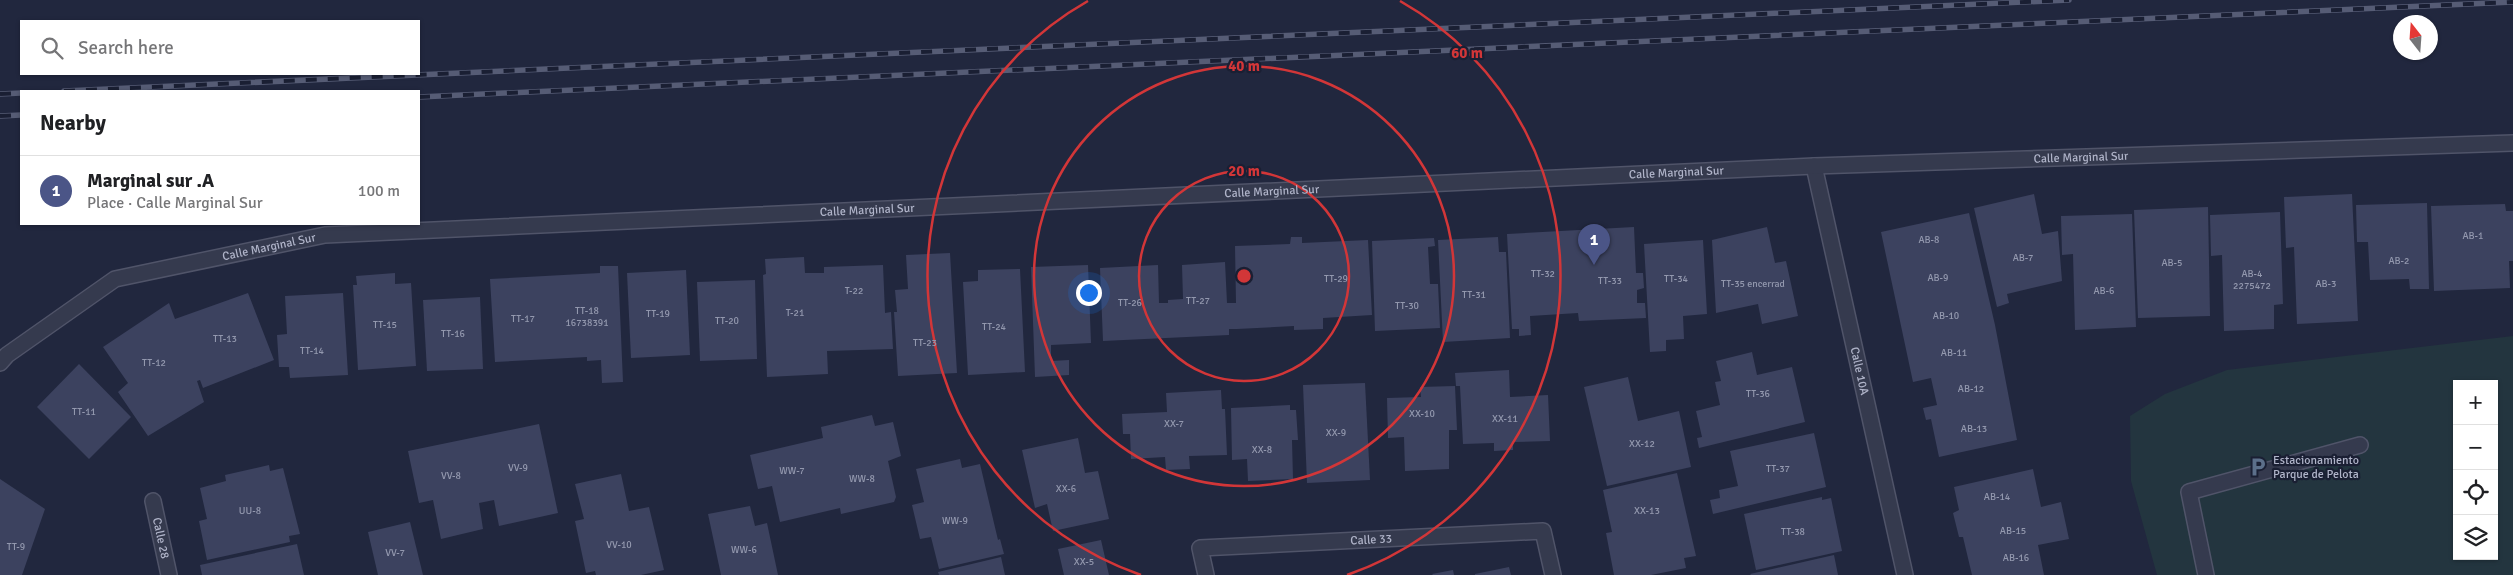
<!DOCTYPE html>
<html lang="en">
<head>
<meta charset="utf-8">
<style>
	:root { --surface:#fff; --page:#f2f2f2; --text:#202124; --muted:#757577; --line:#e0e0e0; --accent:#4b5587 }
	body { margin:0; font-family:Signika,sans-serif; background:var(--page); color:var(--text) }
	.controls { position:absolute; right:15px; bottom:15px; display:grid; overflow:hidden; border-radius:0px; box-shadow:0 1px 4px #0004 }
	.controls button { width:45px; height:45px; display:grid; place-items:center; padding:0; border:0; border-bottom:1px solid var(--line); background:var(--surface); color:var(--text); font:25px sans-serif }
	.compass { position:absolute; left:2393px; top:15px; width:45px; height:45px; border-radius:50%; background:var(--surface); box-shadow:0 1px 4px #0004; rotate:343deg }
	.you { position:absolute; left:1088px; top:292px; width:18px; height:18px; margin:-12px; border:4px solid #fff; border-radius:50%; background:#1a73e8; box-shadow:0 0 0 8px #1a73e833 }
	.badge { display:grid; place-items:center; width:32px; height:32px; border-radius:50%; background:var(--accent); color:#fff; font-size:16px; font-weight:700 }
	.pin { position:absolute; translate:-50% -41px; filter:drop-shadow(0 1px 2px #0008) }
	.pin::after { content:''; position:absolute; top:26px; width:18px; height:15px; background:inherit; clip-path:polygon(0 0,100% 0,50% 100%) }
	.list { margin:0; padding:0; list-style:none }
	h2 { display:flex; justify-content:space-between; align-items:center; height:65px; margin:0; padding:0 20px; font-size:21px }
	h2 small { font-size:16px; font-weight:400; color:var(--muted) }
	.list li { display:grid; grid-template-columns:32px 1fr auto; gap:15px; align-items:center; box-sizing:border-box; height:70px; padding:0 20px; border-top:1px solid var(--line) }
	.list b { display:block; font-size:19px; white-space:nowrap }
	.list p { margin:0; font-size:16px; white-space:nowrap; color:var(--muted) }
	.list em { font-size:16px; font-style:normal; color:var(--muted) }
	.icon { flex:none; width:28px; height:28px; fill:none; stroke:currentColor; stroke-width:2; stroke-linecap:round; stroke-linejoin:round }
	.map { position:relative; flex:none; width:2513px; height:575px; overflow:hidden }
	.search { position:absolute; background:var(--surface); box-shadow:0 1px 4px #0004; left:20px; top:20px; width:400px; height:55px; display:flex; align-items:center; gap:12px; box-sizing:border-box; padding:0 18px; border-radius:0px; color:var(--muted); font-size:19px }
	.panel { position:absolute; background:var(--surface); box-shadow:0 1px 4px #0004; left:20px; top:90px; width:400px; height:135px; border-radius:0px }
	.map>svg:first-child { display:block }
</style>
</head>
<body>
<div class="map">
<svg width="2513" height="575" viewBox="0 0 2513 575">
	<rect width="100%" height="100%" fill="#21273e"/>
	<path fill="#23353f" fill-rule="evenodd" d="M2513,336V575H2157L2131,481L2130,416L2165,394L2227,370ZM2457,384H2494V556H2457Z"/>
	<g fill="#3c425f">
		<path d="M2034,194L2042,234L2058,231L2062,281L2007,294L2009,303L1997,307L1974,208Z"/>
		<path d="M2352,194L2358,321L2297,324L2294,247L2286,248L2284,197Z"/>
		<path d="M2427,203L2429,289H2410L2409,279L2370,280L2368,242H2357L2356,205Z"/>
		<path d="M2505,204L2506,211H2513V261H2509L2510,288L2434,291L2431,206Z"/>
		<path d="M2208,207L2210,316L2138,318L2134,210Z"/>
		<path d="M2280,212L2283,304L2274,305V329L2224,331L2222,255L2211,256L2210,215Z"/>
		<path d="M1969,213L1995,325L2017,440L1939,457L1931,419L1926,420L1923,408L1937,405L1931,378L1913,382L1881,232Z"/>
		<path d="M2132,214L2136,327L2075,330L2073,254L2062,255L2061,216Z"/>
		<path d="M1634,227L1636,273H1643L1644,288L1637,290V303H1645L1646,318L1579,321L1578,313L1530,316L1531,335L1519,336V329H1512L1507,234Z"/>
		<path d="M1767,227L1775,263L1786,261L1798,316L1762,324L1758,304L1716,313L1712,240Z"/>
		<path d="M1291,237H1302V243L1368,240L1372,315L1323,318V329L1294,330V326L1237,329H1229V335L1103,341L1100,268L1158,265L1159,303H1168V300L1183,299L1182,265L1225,262L1227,303H1236L1235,246L1290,244Z"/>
		<path d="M1498,237L1499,252H1506L1510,338L1443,342L1438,240Z"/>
		<path d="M1434,238L1435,246L1428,247L1430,284H1438L1440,328L1375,331L1372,241Z"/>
		<path d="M1703,240L1707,314L1683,316L1684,339L1666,340V351L1650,352L1644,244Z"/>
		<path d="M950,253L957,373L898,376L894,312H897L895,290L908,289L906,255Z"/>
		<path d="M804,257L805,273H824V267L883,265L885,313L891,312L893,349L827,351L828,374L767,377L763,275L766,274L765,259Z"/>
		<path d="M1088,265L1091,343L1051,345V361L1069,360V375L1035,377L1031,267Z"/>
		<path d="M600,266H618L623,382L602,383L601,360L587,361V357L495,362L490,279L600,273Z"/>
		<path d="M1020,269L1025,372L968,375L963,282L978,281V270Z"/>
		<path d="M686,270L690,355L631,358L627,273Z"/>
		<path d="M395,273V284L411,283L416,366L358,370L353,285H357L356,276Z"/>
		<path d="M755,280L757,359L700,361L697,282Z"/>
		<path d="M248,293L274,360L203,388L200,380L197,381L204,402L148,436L118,392L128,383L103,347L169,303L175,319Z"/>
		<path d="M343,293L348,375L290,378L289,367H279L277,335L287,334L285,296Z"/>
		<path d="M480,297L483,369L427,371L423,300Z"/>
		<path d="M1752,352L1757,375L1792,367L1805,422L1699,448L1697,438L1702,437L1696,411L1720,405L1715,382L1721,381L1716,361Z"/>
		<path d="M79,364L131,417L89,459L37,407Z"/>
		<path d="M1509,370L1510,397L1548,395L1550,441L1513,442V450L1494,451V443L1463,444L1460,386H1456L1455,373Z"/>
		<path d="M1628,377L1638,421L1679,411L1691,467L1607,486L1584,387Z"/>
		<path d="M1365,383L1370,480L1307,483L1303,385Z"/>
		<path d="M1455,386L1457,430H1449V469L1405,471L1404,437L1388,438L1387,398L1421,397L1420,387Z"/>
		<path d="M1221,390L1222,409H1225L1227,455L1189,456L1190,469L1166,470L1165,457L1131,459L1130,434H1123L1122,414L1167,412L1166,393Z"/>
		<path d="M1290,405V410H1296L1298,440H1292L1293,479L1248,481L1247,459L1232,460L1231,408Z"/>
		<path d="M872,415L875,426L893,422L901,456L888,461L896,497L894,502L841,514L840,508L780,522L772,486L758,489L750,455L823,438L821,427Z"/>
		<path d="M539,424L558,513L499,526L494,500L479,503L483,529L441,539L433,500L419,503L408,451Z"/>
		<path d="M1814,433L1826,487L1713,514L1710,500L1720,498L1719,490L1738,486L1730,451Z"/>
		<path d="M1078,438L1085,473L1098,471L1109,519L1053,531L1047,504L1035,508L1022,450Z"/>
		<path d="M960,459L962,468L980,464L998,540L1000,539L1004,554L939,569L931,537L920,539L912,505L924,502L916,469Z"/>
		<path d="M269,465L270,471L283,468L300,534L289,536L290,542L207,560L199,521L207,519L200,488L226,481L225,475Z"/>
		<path d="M2033,469L2041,507L2061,502L2069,539L2038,545L2044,575H1972L1963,537H1959L1953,513L1959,510L1954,487Z"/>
		<path d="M1677,473L1696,556L1684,558L1686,568L1651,575H1614L1606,533L1612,532L1603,490Z"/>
		<path d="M621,474L629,511L649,507L664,570L641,575H596L595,571L586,573L575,521L584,519L575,484Z"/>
		<path d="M0,479L45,509L22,575H0Z"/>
		<path d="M1822,497V500L1831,498L1842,551L1756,570L1744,514Z"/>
		<path d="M750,506L755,526L767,523L778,575H721L708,514Z"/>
		<path d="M410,522L423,575H378L368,532Z"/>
		<path d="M1101,540L1109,575H1064L1058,549Z"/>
		<path d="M297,544L304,575H202L200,565Z"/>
		<path d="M1834,555L1838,575H1751L1750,574Z"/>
		<path d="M1001,557L1005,575H939L938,572Z"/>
		<path d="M1509,567L1511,575H1475V574Z"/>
		<path d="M1453,570L1454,575H1433L1432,574Z"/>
	</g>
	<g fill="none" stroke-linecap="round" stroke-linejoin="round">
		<defs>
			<g id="minor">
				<path id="s1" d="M1814,166L1905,575"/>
				<path id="s2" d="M0,363L7,355L115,279L325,235L1814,166L2513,143"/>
				<path id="s3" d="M153,501L169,575"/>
				<path id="s4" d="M1206,575L1200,548L1543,531L1553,575"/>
				<path d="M2206,575L2189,492L2360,445"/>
			</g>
		</defs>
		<use href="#minor" stroke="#505469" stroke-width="18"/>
		<use href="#minor" stroke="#353a4e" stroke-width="15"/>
		<defs>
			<g id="rail">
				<path d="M64,91L2069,0"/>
				<path d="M0,94L21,93"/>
				<path d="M419,97L2513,2"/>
				<path d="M0,116L21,115"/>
			</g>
		</defs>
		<use href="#rail" stroke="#565c75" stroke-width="5.5"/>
		<use href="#rail" stroke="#1a1f33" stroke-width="4" stroke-dasharray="11" stroke-linecap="butt"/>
	</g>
	<g fill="none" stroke="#d23638" stroke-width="2.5">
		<circle cx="1244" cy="276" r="105"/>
		<circle cx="1244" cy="276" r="210"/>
		<path d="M1141 575A316 316 0 0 1 1088 1M1400 1A316 316 0 0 1 1347 575"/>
	</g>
	<defs>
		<symbol id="parking-bare" viewBox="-9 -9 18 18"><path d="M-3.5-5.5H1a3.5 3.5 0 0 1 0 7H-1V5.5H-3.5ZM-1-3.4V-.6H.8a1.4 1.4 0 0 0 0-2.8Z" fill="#5c6f8a" stroke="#1a1f33" stroke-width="2.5" paint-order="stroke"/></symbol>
	</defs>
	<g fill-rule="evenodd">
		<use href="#parking-bare" x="2244" y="453" width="28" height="28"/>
	</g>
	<g text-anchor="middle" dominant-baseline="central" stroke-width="4.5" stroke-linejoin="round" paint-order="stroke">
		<g font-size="10" fill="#9398ae">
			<text x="2473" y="236">AB-1</text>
			<text x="1929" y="240">AB-8</text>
			<text x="2023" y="258">AB-7</text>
			<text x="2399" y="261">AB-2</text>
			<text x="2172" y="263">AB-5</text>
			<text x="1543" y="274">TT-32</text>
			<text x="2252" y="274">AB-4<tspan x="2252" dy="12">2275472</tspan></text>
			<text x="1938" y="278">AB-9</text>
			<text x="1336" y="279">TT-29</text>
			<text x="1676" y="279">TT-34</text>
			<text x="1610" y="281">TT-33</text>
			<text x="1753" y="284">TT-35 encerrad</text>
			<text x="2326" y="284">AB-3</text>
			<text x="854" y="291">T-22</text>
			<text x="2104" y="291">AB-6</text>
			<text x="1474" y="295">TT-31</text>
			<text x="1198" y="301">TT-27</text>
			<text x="1130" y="303">TT-26</text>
			<text x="1407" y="306">TT-30</text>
			<text x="587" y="311">TT-18<tspan x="587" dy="12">16738391</tspan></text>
			<text x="795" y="313">T-21</text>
			<text x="658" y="314">TT-19</text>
			<text x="1946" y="316">AB-10</text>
			<text x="523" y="319">TT-17</text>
			<text x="727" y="321">TT-20</text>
			<text x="385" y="325">TT-15</text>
			<text x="994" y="327">TT-24</text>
			<text x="453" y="334">TT-16</text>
			<text x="225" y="339">TT-13</text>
			<text x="925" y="343">TT-23</text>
			<text x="312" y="351">TT-14</text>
			<text x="1954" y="353">AB-11</text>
			<text x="154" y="363">TT-12</text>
			<text x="1971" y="389">AB-12</text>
			<text x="1758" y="394">TT-36</text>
			<text x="84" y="412">TT-11</text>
			<text x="1422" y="414">XX-10</text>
			<text x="1505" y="419">XX-11</text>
			<text x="1174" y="424">XX-7</text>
			<text x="1974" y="429">AB-13</text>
			<text x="1336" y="433">XX-9</text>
			<text x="1642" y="444">XX-12</text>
			<text x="1262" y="450">XX-8</text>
			<text x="518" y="468">VV-9</text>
			<text x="1778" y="469">TT-37</text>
			<text x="792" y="471">WW-7</text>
			<text x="451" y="476">VV-8</text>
			<text x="862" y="479">WW-8</text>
			<text x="1066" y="489">XX-6</text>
			<text x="1997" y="497">AB-14</text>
			<text x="250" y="511">UU-8</text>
			<text x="1647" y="511">XX-13</text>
			<text x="955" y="521">WW-9</text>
			<text x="2013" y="531">AB-15</text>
			<text x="1793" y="532">TT-38</text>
			<text x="619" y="545">VV-10</text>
			<text x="16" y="547">TT-9</text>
			<text x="744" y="550">WW-6</text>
			<text x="395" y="553">VV-7</text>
			<text x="2016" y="558">AB-16</text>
			<text x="1084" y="562">XX-5</text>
		</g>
		<g font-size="12" fill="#b0b4c9" stroke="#1a1f33">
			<text stroke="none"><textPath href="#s2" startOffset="2115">Calle Marginal Sur</textPath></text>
			<text stroke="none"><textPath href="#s2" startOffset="1710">Calle Marginal Sur</textPath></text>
			<text stroke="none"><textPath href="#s2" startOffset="1305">Calle Marginal Sur</textPath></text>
			<text stroke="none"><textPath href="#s2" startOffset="900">Calle Marginal Sur</textPath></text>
			<text stroke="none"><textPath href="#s2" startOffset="300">Calle Marginal Sur</textPath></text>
			<text stroke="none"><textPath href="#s1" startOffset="210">Calle 10A</textPath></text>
			<text stroke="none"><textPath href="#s3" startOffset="38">Calle 28</textPath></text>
			<text stroke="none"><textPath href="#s4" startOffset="199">Calle 33</textPath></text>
		</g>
		<g font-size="12" fill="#b0b4c9" stroke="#1a1f33" text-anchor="start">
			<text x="2273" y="460">Estacionamiento<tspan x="2273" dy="14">Parque de Pelota</tspan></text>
		</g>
	</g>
	<circle cx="1244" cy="276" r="8" fill="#d23638" stroke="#1a1f33" stroke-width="2.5"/>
	<g font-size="15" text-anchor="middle" font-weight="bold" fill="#d23638" stroke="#1a1f33" stroke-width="4.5" stroke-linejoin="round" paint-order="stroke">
		<text x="1467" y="58">60 m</text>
		<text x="1244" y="71">40 m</text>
		<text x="1244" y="176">20 m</text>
	</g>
</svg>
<div class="controls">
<button>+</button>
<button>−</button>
<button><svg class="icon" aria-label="locate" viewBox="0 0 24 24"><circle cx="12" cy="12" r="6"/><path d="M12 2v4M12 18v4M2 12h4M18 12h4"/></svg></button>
<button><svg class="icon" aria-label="layers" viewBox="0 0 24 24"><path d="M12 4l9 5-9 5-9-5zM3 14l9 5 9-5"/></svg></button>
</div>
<svg class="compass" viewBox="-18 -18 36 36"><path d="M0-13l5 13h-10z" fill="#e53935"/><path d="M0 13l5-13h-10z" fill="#757577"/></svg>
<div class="you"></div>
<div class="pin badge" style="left:1594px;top:265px">1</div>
<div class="search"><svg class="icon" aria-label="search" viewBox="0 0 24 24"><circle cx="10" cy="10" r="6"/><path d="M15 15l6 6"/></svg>Search here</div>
<section class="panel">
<h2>Nearby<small></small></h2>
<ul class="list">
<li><span class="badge">1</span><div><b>Marginal sur .A</b><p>Place · Calle Marginal Sur</p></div><em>100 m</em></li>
</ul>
</section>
</div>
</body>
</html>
